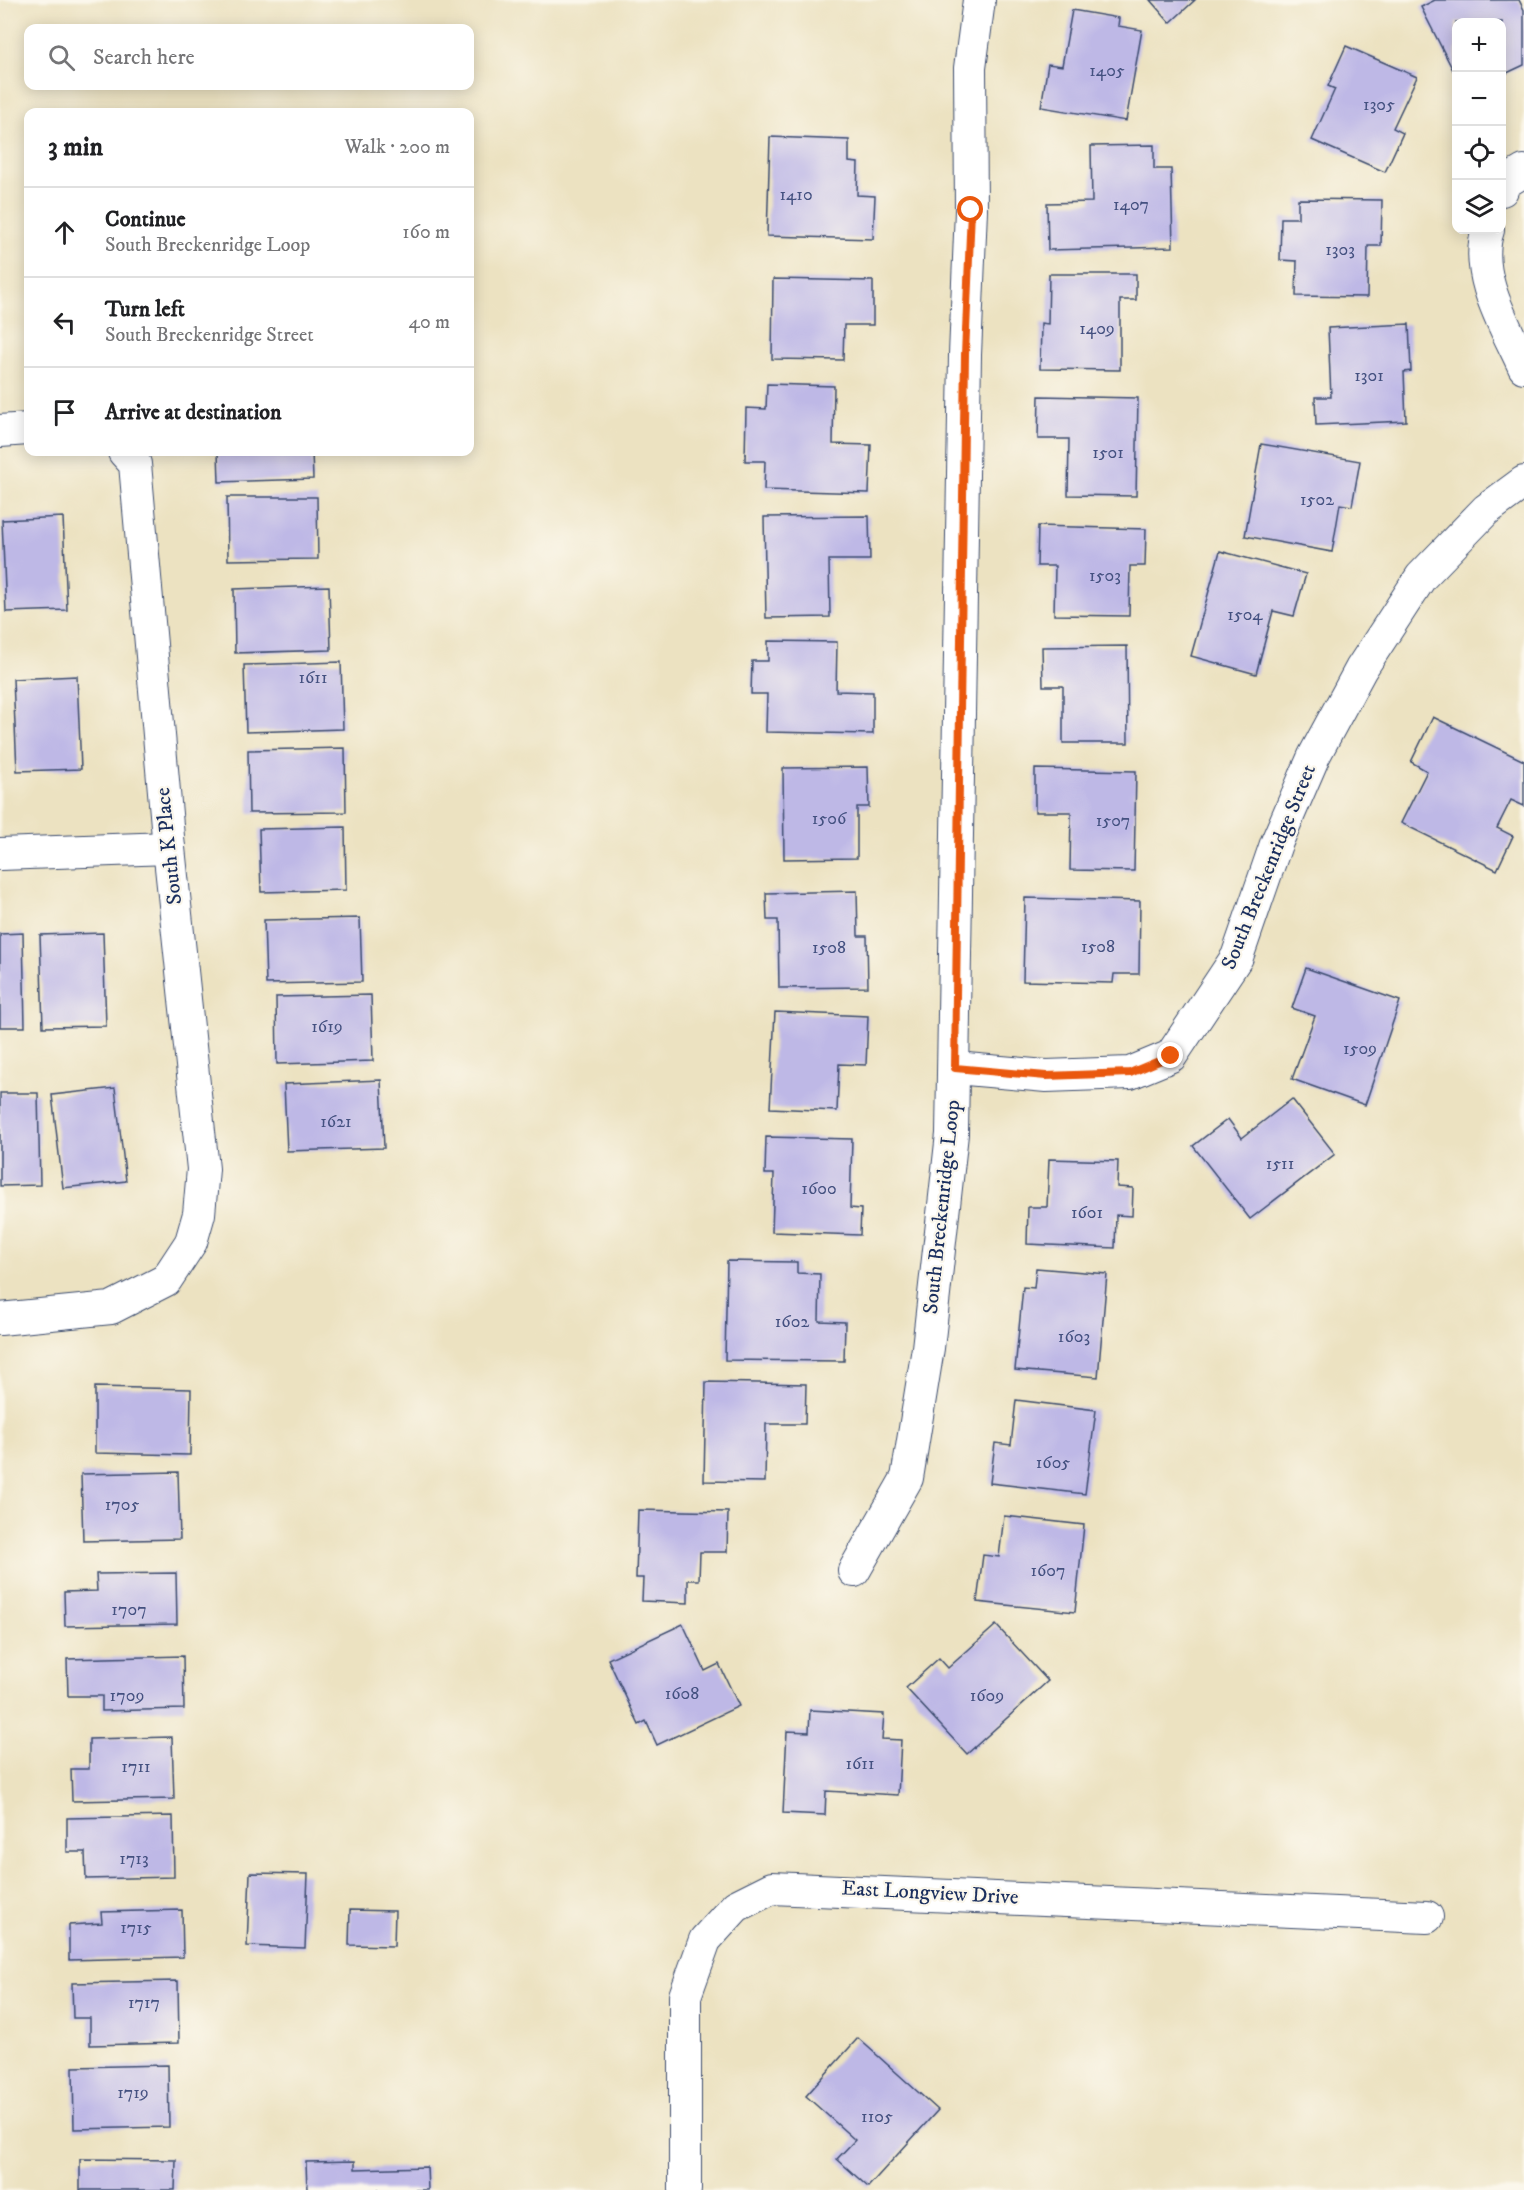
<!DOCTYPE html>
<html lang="en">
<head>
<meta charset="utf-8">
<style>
	:root { --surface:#fff; --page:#f6f6f6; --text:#202124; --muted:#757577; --line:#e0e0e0 }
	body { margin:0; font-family:"IM FELL DW Pica",serif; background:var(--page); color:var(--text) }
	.controls { position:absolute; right:18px; top:18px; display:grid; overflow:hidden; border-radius:12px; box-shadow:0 3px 15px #0003 }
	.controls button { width:54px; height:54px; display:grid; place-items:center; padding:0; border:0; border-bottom:2px solid var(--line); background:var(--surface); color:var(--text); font:30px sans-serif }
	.stop { position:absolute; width:18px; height:18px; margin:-14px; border:4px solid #ea580c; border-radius:50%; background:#fff }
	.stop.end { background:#ea580c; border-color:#fff; box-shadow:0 2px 6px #0008 }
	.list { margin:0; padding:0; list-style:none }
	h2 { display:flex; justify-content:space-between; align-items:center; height:78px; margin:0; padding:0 24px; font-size:26px }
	h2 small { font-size:20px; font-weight:400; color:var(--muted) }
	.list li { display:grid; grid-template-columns:39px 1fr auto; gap:18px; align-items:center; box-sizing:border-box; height:90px; padding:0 24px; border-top:2px solid var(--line) }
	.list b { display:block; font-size:22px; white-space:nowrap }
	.list p { margin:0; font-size:20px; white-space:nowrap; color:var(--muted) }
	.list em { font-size:20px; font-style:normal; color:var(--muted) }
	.icon { flex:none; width:33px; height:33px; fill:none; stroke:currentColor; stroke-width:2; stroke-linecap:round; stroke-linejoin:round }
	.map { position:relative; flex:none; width:1524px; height:2190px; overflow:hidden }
	.search { position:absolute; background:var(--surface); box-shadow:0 3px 15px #0003; left:24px; top:24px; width:450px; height:66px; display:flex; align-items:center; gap:15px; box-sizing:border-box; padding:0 21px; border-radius:12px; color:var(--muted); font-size:22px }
	.panel { position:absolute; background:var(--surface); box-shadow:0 3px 15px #0003; left:24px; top:108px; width:450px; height:348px; border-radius:12px }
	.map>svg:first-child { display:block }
</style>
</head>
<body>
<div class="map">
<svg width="1524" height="2190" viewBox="0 0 1524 2190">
	<rect width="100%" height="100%" fill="#fbf7ec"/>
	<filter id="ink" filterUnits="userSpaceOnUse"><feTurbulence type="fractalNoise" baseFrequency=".0167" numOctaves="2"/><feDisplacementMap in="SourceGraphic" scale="12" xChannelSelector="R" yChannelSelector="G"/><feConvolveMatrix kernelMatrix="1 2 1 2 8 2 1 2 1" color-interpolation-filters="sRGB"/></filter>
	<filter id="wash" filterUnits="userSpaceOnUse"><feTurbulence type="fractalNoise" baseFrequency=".008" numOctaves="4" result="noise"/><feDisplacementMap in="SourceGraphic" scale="24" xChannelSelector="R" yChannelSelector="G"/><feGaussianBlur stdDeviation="1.35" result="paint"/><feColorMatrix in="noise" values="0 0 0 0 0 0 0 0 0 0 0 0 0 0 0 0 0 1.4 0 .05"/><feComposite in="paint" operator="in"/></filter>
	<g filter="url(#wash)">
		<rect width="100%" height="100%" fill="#ece2c1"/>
		<g id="blocks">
			<g fill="#beb8e6">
				<path d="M1150,0H1195L1170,23Z"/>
				<path d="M1435,0H1519L1524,10V65L1507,73L1502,63V22H1456V76L1421,7Z"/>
				<path d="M1072,10L1119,18L1118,26L1142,30L1126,121L1041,107L1048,64L1062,66Z"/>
				<path d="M1346,46L1417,77L1393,128L1403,133L1385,172L1312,140L1335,89L1328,86Z"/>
				<path d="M770,137L849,140V162L858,163L857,195L875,196L873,239L767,236Z"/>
				<path d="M1154,145V169H1171L1173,247L1048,250L1047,203L1092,202L1091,146Z"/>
				<path d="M1298,199L1382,200L1381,246H1368L1367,297L1296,296L1297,261L1280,260L1281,218H1298Z"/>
				<path d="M1049,274H1136V300H1120V370L1040,369L1041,323L1048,324Z"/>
				<path d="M773,279L873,281V325H844L843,360L772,359Z"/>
				<path d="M1409,324L1411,371L1404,372L1406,421L1316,425L1315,397H1331L1328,328Z"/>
				<path d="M767,384L834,386L833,444L871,445L869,493L764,490L765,461H745L746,408L766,409Z"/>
				<path d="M1039,396L1138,398L1136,496L1068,495L1069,439H1038Z"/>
				<path d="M1261,444L1360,461L1352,506L1340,504L1332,552L1245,536Z"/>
				<path d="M218,452H312L313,479L219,482Z"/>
				<path d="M227,497H317L318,559L228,560Z"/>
				<path d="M869,516L870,560H829L830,617L766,618L764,517Z"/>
				<path d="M63,517L67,610L6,612L2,520Z"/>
				<path d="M1038,526L1146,529L1145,566H1130L1129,616L1054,615L1055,566H1037Z"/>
				<path d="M1220,551L1306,574L1294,616L1273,611L1256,674L1191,656Z"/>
				<path d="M329,586L331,650L235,653L234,589Z"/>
				<path d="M768,641L837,642L836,691L873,692V734L766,732L767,694H751L752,661H768Z"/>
				<path d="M1127,646L1128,743H1063V686H1043L1042,647Z"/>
				<path d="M341,662L343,729L246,732L244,665Z"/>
				<path d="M77,676L81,769L17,771L13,679Z"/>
				<path d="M1433,717L1524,761V806L1511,800L1497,828L1513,836L1497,870L1401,823L1427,771L1411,762Z"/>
				<path d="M345,748L346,812L249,813L248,750Z"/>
				<path d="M868,767L869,807H857V858L784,859L783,768Z"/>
				<path d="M1035,769L1136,771L1134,871L1070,870L1071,812H1035Z"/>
				<path d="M345,827L346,890L261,892L259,829Z"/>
				<path d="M857,891L858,936H867L868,987L779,988L778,920H767L766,893Z"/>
				<path d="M1025,898L1140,901L1139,974H1114L1113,983L1023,981Z"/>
				<path d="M360,918L362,982L266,984L264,920Z"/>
				<path d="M23,933L25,1027H0V934Z"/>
				<path d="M103,933L106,1026L43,1027L40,935Z"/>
				<path d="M1306,968L1400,1001L1365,1105L1292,1079L1315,1016L1292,1008Z"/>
				<path d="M371,995L373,1061L277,1064L276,997Z"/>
				<path d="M775,1012L868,1016L866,1065L839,1064L837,1111L770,1108Z"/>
				<path d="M381,1080L384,1148L287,1151L284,1084Z"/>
				<path d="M115,1088L126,1181L63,1188L52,1095Z"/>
				<path d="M0,1093H38L40,1185L0,1186Z"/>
				<path d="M1292,1099L1335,1154L1250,1219L1193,1146L1228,1119L1242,1138Z"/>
				<path d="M766,1137L852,1139L850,1208L861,1209L860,1235L772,1232L774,1174H765Z"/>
				<path d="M1049,1159L1118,1161L1117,1187L1133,1188L1132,1216L1116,1215L1115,1248L1027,1244L1028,1207H1047Z"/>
				<path d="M727,1261L797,1262V1273L820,1274L819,1321L845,1322L844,1361L725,1360Z"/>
				<path d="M1036,1268L1107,1274L1098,1377L1015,1370L1023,1287L1034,1288Z"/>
				<path d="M706,1382L806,1384L805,1424H766L765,1482L704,1481Z"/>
				<path d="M95,1387L191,1389L190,1455L95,1453Z"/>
				<path d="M1016,1400L1096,1410L1085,1494L990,1483L995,1443L1011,1445Z"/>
				<path d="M178,1472L180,1539L83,1541L81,1474Z"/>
				<path d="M638,1510L728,1512L727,1552H700L699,1580H688V1603L642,1601L643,1578H636Z"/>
				<path d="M1004,1516L1084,1525L1075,1612L977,1602L983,1555L999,1557Z"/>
				<path d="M176,1573L177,1624L65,1626L64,1592L97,1591L96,1574Z"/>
				<path d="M683,1624L705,1671L719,1664L739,1706L657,1745L646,1721L639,1725L608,1659Z"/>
				<path d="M996,1625L1048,1681L967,1754L906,1688L939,1658L948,1668Z"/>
				<path d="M183,1656L184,1709L102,1711V1696H68L67,1659Z"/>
				<path d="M810,1710L884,1714L882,1739L901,1740L898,1795L826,1791L825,1815L783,1813L787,1731L809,1732Z"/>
				<path d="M172,1737L174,1799L72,1801L71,1769H89V1739Z"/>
				<path d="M173,1816L174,1877L86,1879L85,1852H67V1818Z"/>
				<path d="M250,1873L308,1874L305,1948L247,1946Z"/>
				<path d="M182,1910L183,1957L69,1960V1925L102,1923L101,1912Z"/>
				<path d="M350,1910L395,1911L394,1946L349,1945Z"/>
				<path d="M178,1981L179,2043L90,2045V2018H73L72,1983Z"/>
				<path d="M858,2038L938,2110L868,2187L837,2159L855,2140L806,2096Z"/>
				<path d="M168,2065L169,2127L74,2129L73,2067Z"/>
				<path d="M80,2159L176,2160L175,2190H80Z"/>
				<path d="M355,2161V2169L427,2167L428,2190H307L306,2162Z"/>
			</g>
		</g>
	</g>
	<g filter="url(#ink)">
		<use href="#blocks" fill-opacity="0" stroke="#3a4a6d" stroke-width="1.5"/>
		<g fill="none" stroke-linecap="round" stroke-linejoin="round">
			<defs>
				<g id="minor">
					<path d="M1502,190L1504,183L1524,171"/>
					<path d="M1488,230C1473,274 1506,327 1524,367"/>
					<path d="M0,431L28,429"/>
					<path d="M0,854L169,848"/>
					<path d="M955,1068L1046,1076L1130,1073L1171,1056L1237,957L1276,844L1314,756L1361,669L1421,577L1486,510L1524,482"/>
					<path d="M0,1319L111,1308L166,1280L191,1242L199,1214L203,1169L169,848L135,464L124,452"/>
					<path d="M854,1571L907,1478L928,1348L952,1134L965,355L971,210L970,68L979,0"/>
					<path d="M685,2190V1996L705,1940L736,1906L772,1888L1427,1917"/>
				</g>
			</defs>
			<use href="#minor" stroke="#3a4a6d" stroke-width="34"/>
			<use href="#minor" stroke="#fff" stroke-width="32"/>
		</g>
	</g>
	<g fill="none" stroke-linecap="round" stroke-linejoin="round" filter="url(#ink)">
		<path stroke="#ea580c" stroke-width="8" d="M971,210L965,355L955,1068L1046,1076L1130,1073L1171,1056"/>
	</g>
	<g text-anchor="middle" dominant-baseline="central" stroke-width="4.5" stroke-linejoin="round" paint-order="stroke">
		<g font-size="18" fill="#445180">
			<text x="1107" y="71">1405</text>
			<text x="1379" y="105">1305</text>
			<text x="796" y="195">1410</text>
			<text x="1131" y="205">1407</text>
			<text x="1340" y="250">1303</text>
			<text x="1097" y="329">1409</text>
			<text x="1369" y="376">1301</text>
			<text x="1108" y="453">1501</text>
			<text x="1317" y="500">1502</text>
			<text x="1105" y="576">1503</text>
			<text x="1245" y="615">1504</text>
			<text x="313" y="678">1611</text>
			<text x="829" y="819">1506</text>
			<text x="1113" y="821">1507</text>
			<text x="1098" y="947">1508</text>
			<text x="829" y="948">1508</text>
			<text x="327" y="1027">1619</text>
			<text x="1360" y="1049">1509</text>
			<text x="336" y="1122">1621</text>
			<text x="1280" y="1164">1511</text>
			<text x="819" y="1189">1600</text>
			<text x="1087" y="1213">1601</text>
			<text x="792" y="1322">1602</text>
			<text x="1074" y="1337">1603</text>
			<text x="1053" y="1463">1605</text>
			<text x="122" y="1505">1705</text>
			<text x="1048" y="1571">1607</text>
			<text x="129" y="1610">1707</text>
			<text x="682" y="1694">1608</text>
			<text x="127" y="1696">1709</text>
			<text x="987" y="1696">1609</text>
			<text x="860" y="1764">1611</text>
			<text x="136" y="1767">1711</text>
			<text x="134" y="1859">1713</text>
			<text x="136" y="1928">1715</text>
			<text x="144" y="2003">1717</text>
			<text x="133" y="2093">1719</text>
			<text x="877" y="2117">1105</text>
		</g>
		<g font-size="21" fill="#1b2f5e" stroke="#fbf7ec">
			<text transform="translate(169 846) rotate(-96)">South K Place</text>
			<text transform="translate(1269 867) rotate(-68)">South Breckenridge Street</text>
			<text transform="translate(942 1207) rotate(-84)">South Breckenridge Loop</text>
			<text transform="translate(930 1893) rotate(3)">East Longview Drive</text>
		</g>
	</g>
</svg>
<div class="controls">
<button>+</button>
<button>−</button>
<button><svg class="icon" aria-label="locate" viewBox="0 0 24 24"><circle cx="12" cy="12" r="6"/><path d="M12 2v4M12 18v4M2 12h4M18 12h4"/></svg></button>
<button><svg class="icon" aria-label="layers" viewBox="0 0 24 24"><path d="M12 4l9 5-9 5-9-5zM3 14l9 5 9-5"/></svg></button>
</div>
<div class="stop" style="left:971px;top:210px"></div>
<div class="stop end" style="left:1171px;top:1056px"></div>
<div class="search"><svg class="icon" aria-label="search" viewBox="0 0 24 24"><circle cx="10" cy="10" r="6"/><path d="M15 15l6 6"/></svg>Search here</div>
<section class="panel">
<h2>3 min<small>Walk · 200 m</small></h2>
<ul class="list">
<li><svg class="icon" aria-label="ahead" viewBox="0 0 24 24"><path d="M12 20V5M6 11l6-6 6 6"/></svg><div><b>Continue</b><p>South Breckenridge Loop</p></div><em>160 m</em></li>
<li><svg class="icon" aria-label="left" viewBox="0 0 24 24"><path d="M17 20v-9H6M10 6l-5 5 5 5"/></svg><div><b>Turn left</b><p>South Breckenridge Street</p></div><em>40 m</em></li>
<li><svg class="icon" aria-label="arrive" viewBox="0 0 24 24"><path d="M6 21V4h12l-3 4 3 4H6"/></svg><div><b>Arrive at destination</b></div></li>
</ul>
</section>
</div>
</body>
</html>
